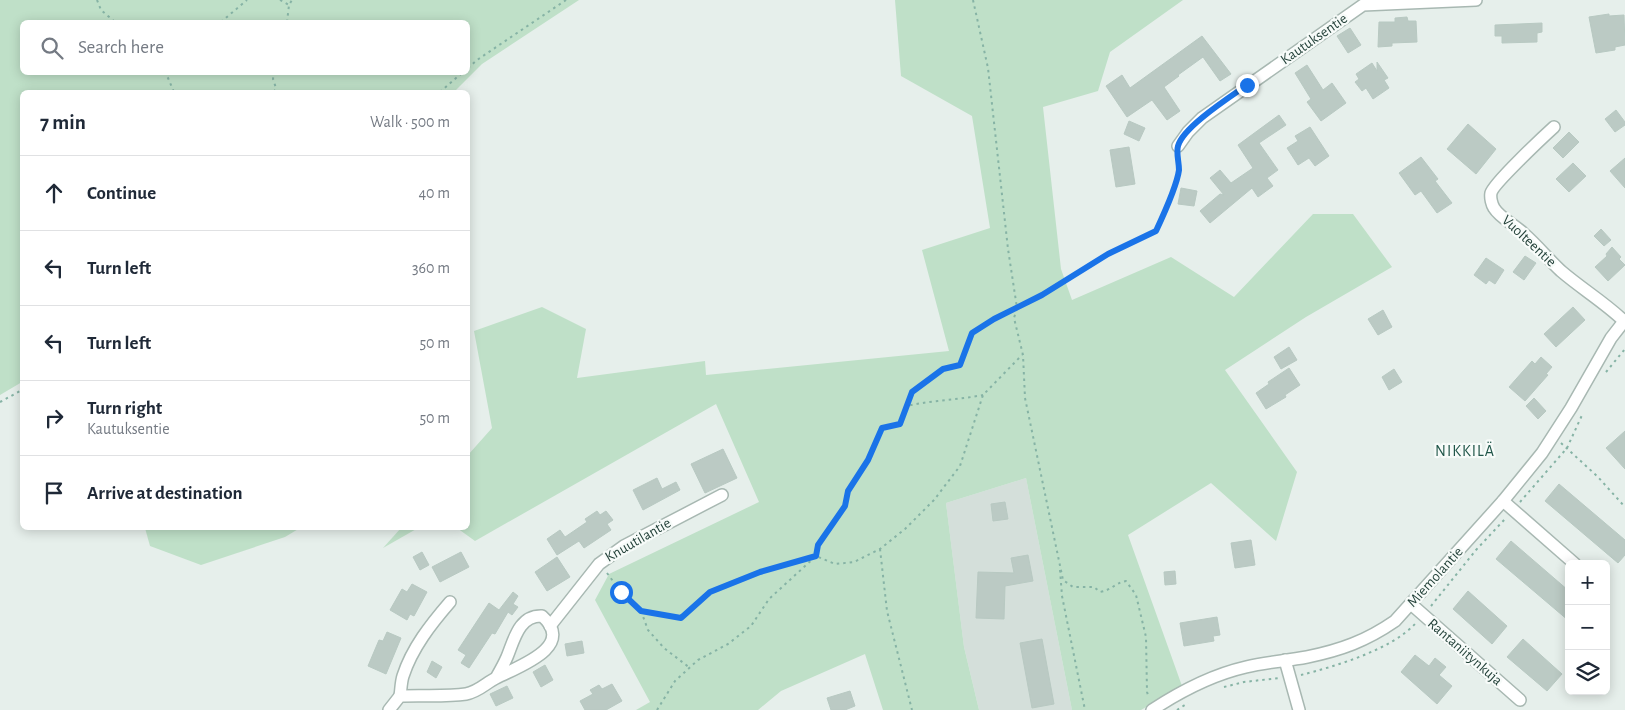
<!DOCTYPE html>
<html lang="en">
<head>
<meta charset="utf-8">
<style>
	:root { --surface:#fff; --page:#f6f6f7; --text:#1f2937; --muted:#747a83; --line:#e0e1e3 }
	body { margin:0; font-family:"Alegreya Sans",sans-serif; background:var(--page); color:var(--text) }
	.controls { position:absolute; right:15px; bottom:15px; display:grid; overflow:hidden; border-radius:8px; box-shadow:0 2px 12px #0003 }
	.controls button { width:45px; height:45px; display:grid; place-items:center; padding:0; border:0; border-bottom:1px solid var(--line); background:var(--surface); color:var(--text); font:25px sans-serif }
	.stop { position:absolute; width:15px; height:15px; margin:-11px; border:4px solid #1a73e8; border-radius:50%; background:#fff }
	.stop.end { background:#1a73e8; border-color:#fff; box-shadow:0 1px 5px #0008 }
	.list { margin:0; padding:0; list-style:none }
	h2 { display:flex; justify-content:space-between; align-items:center; height:65px; margin:0; padding:0 20px; font-size:21px }
	h2 small { font-size:16px; font-weight:400; color:var(--muted) }
	.list li { display:grid; grid-template-columns:32px 1fr auto; gap:15px; align-items:center; box-sizing:border-box; height:75px; padding:0 20px; border-top:1px solid var(--line) }
	.list b { display:block; font-size:19px; white-space:nowrap }
	.list p { margin:0; font-size:16px; white-space:nowrap; color:var(--muted) }
	.list em { font-size:16px; font-style:normal; color:var(--muted) }
	.icon { flex:none; width:28px; height:28px; fill:none; stroke:currentColor; stroke-width:2; stroke-linecap:round; stroke-linejoin:round }
	.map { position:relative; flex:none; width:1625px; height:710px; overflow:hidden }
	.search { position:absolute; background:var(--surface); box-shadow:0 2px 12px #0003; left:20px; top:20px; width:450px; height:55px; display:flex; align-items:center; gap:12px; box-sizing:border-box; padding:0 18px; border-radius:8px; color:var(--muted); font-size:19px }
	.panel { position:absolute; background:var(--surface); box-shadow:0 2px 12px #0003; left:20px; top:90px; width:450px; height:440px; border-radius:8px }
	.map>svg:first-child { display:block }
</style>
</head>
<body>
<div class="map">
<svg width="1625" height="710" viewBox="0 0 1625 710">
	<rect width="100%" height="100%" fill="#e6efeb"/>
	<path fill="#d4dfda" d="M1026,478L1072,710H979L964,647L946,503Z"/>
	<g fill="#bfe0c8" fill-rule="evenodd">
		<path d="M0,0H579L482,64L454,92H22V382L0,395ZM468,22V72H22V22Z"/>
		<path d="M895,0H1183L1110,52L1098,91L1043,107L1061,269L1072,300L1171,257L1234,297L1313,214H1353L1392,267L1306,317L1225,370L1297,472L1276,541L1211,483L1128,535L1182,686L1141,710H1072L1026,478L946,503L964,647L979,710H883L865,654L781,691L758,710H636L650,702L595,600L609,574L759,502L716,404L475,541L457,528H468V455L492,428L474,331L542,307L586,329L577,378L705,361L706,375L949,351L922,250L990,228L972,116L901,76Z"/>
		<path d="M145,528H300L285,537L201,565L150,546Z"/>
		<path d="M401,528H418L383,548Z"/>
	</g>
	<g fill="#bbcac4" stroke="#b8c9c2">
		<path d="M1609,14V16L1624,15L1625,45L1615,47V50L1596,53L1589,17Z"/>
		<path d="M1407,17L1408,21H1416L1417,42L1392,43V46L1378,47L1379,22H1395V18Z"/>
		<path d="M1542,23V32L1537,33V42L1502,43V36H1495V25Z"/>
		<path d="M1350,28L1361,45L1348,53L1337,36Z"/>
		<path d="M1202,36L1231,74L1220,81L1203,57L1178,75L1179,76L1164,87L1180,111L1167,120L1152,100L1127,117L1106,86L1122,75L1130,88Z"/>
		<path d="M1377,62L1388,78L1384,80L1389,88L1373,99L1366,88L1362,91L1355,82L1359,79L1356,74L1372,63L1377,71Z"/>
		<path d="M1307,65L1323,90L1332,83L1346,103L1321,121L1307,102L1311,99L1295,73Z"/>
		<path d="M1616,110L1625,122V125L1615,132L1605,119Z"/>
		<path d="M1279,115L1286,125L1259,143L1278,170L1267,178L1273,186L1258,197L1252,188L1210,223L1200,211L1220,194L1224,195L1210,178L1220,170L1231,183L1253,168L1238,145Z"/>
		<path d="M1129,121L1145,128L1139,141L1124,134Z"/>
		<path d="M1468,124L1496,149L1476,174L1447,149Z"/>
		<path d="M1310,127L1329,156L1315,166L1309,158L1298,165L1287,148L1298,141L1295,136Z"/>
		<path d="M1569,132L1579,142L1563,158L1553,148Z"/>
		<path d="M1129,147L1135,184L1116,187L1110,150Z"/>
		<path d="M1421,157L1438,179L1435,181L1452,203L1437,213L1421,191L1415,195L1399,173Z"/>
		<path d="M1625,158V188L1610,171Z"/>
		<path d="M1573,163L1586,176L1569,192L1556,179Z"/>
		<path d="M1181,188L1197,191L1194,206L1178,204Z"/>
		<path d="M1601,229L1611,240L1604,246L1594,236Z"/>
		<path d="M1612,247L1621,257L1619,259L1625,265L1608,281L1595,267L1607,256L1606,254Z"/>
		<path d="M1525,256L1536,263L1524,280L1513,272Z"/>
		<path d="M1486,258L1504,270L1495,284L1489,280L1486,284L1474,275Z"/>
		<path d="M1573,307L1585,320L1556,347L1544,334Z"/>
		<path d="M1383,310L1392,327L1378,335L1368,319Z"/>
		<path d="M1289,347L1297,360L1281,369L1274,357Z"/>
		<path d="M1541,357L1552,367L1546,374L1548,375L1525,401L1509,387L1532,361L1535,364Z"/>
		<path d="M1289,368L1300,385L1285,395L1286,397L1266,409L1256,393L1269,384L1268,382Z"/>
		<path d="M1394,369L1402,382L1389,390L1382,377Z"/>
		<path d="M1534,398L1546,411L1538,419L1526,406Z"/>
		<path d="M1625,431V469L1606,448Z"/>
		<path d="M723,449L737,478L705,493L691,464Z"/>
		<path d="M657,478L662,489L676,482L680,490L643,510L633,490Z"/>
		<path d="M1559,484L1625,540V555L1618,563L1545,501Z"/>
		<path d="M1005,502L1008,519L993,521L991,504Z"/>
		<path d="M597,511L600,515L606,511L613,520L607,524L611,530L584,548L579,541L557,555L547,539L560,530L565,537L587,522L585,519Z"/>
		<path d="M1251,540L1255,565L1235,568L1231,543Z"/>
		<path d="M1511,541L1569,591V621L1496,559Z"/>
		<path d="M422,552L429,565L420,570L413,557Z"/>
		<path d="M461,552L469,567L440,582L432,567Z"/>
		<path d="M1028,555L1033,581L1005,586L1004,619L976,618L978,572L1014,573L1011,558Z"/>
		<path d="M557,557L570,577L547,591L535,572Z"/>
		<path d="M1175,571L1176,584L1165,585L1164,572Z"/>
		<path d="M412,584L427,592L414,616L410,614L407,620L390,610L402,589L407,592Z"/>
		<path d="M1468,591L1507,626L1492,644L1453,609Z"/>
		<path d="M513,592L518,596L513,604L518,607L512,615L508,612L495,634L492,633L469,668L461,663L466,655L458,650L489,603L499,610Z"/>
		<path d="M1217,617L1220,635L1213,636L1214,641L1184,646L1180,623Z"/>
		<path d="M387,632L401,638L386,674L368,666L379,640L383,641Z"/>
		<path d="M1042,639L1054,704L1032,708L1020,643Z"/>
		<path d="M1523,639L1562,674L1547,691L1507,657Z"/>
		<path d="M582,641L584,653L567,656L565,644Z"/>
		<path d="M1415,655L1429,666L1435,658L1446,667L1439,675L1452,686L1437,704L1401,672Z"/>
		<path d="M432,661L442,667L436,678L427,672Z"/>
		<path d="M545,665L553,680L541,687L533,672Z"/>
		<path d="M612,684L622,701L606,710H585L580,701L593,694L590,690L599,685L602,689Z"/>
		<path d="M507,686L513,698L496,706L490,694Z"/>
		<path d="M850,691L855,706L845,710H831L827,698Z"/>
	</g>
	<g fill="none" stroke-linecap="round" stroke-linejoin="round">
		<defs>
			<g id="street">
				<path d="M1554,127C1543,137 1493,184 1491,193C1490,198 1492,205 1494,208C1500,218 1515,225 1523,233C1537,245 1548,259 1561,271C1582,289 1604,302 1624,321"/>
				<path d="M1178,146L1188,132L1202,118L1363,5L1476,0"/>
				<path d="M1503,501L1575,564"/>
				<path d="M1411,604L1520,700"/>
				<path d="M550,626L599,564L624,546L722,495"/>
				<path d="M1285,660L1299,710"/>
				<path d="M400,696C401,690 401,682 403,676C412,648 431,624 450,602"/>
				<path d="M389,710L400,696C421,695 446,697 466,694C478,692 486,683 496,678C517,667 577,647 542,616C519,615 514,640 507,657C504,664 500,671 496,678"/>
				<path d="M1152,710C1181,691 1211,675 1246,667C1266,662 1286,661 1307,657C1341,650 1366,641 1395,621L1503,501L1542,453L1571,408L1611,338L1625,320"/>
			</g>
		</defs>
		<use href="#street" stroke="#a8b8b2" stroke-width="14"/>
		<g stroke="#86b3a5" stroke-width="2" stroke-dasharray="2.5 4" stroke-linecap="butt">
			<path d="M97,0L101,10L115,22"/>
			<path d="M280,0L289,5"/>
			<path d="M973,0L988,68L1008,249L1017,308L1014,318L1023,355L1025,398L1063,580L1073,587H1094L1100,592C1112,590 1115,583 1126,581L1136,595L1146,637L1147,692L1149,698"/>
			<path d="M221,22L247,0"/>
			<path d="M287,22L289,5L292,0"/>
			<path d="M468,68L477,60L566,0"/>
			<path d="M164,72L168,78L174,92"/>
			<path d="M274,92L276,88L273,79L274,72"/>
			<path d="M440,92L463,72"/>
			<path d="M1606,372L1625,349"/>
			<path d="M0,402L22,390"/>
			<path d="M907,406L912,391L943,369L960,365L973,333L994,319L1042,295L1108,254L1156,231C1166,208 1179,183 1178,158"/>
			<path d="M1561,443L1598,477L1625,507"/>
			<path d="M1520,502L1567,448L1583,413"/>
			<path d="M880,549L887,611L912,710"/>
			<path d="M1060,570L1062,596L1085,710"/>
			<path d="M607,573L621,592L641,611L681,618L711,592L760,572L816,556L819,545L845,506L848,491L868,460L882,428L900,424L907,406C932,400 958,400 983,395"/>
			<path d="M1431,606L1476,550L1505,519"/>
			<path d="M641,611L648,630L664,648L690,668"/>
			<path d="M1301,675C1336,666 1391,650 1416,623"/>
			<path d="M1224,687L1244,682L1279,678"/>
			<path d="M657,710L675,681L698,660L728,644L751,626L769,599L816,556L835,564L854,562L880,549L905,529L934,500L960,466L983,395L1022,355"/>
			<path d="M1177,710L1188,703"/>
		</g>
		<use href="#street" stroke="#fff" stroke-width="11"/>
	</g>
	<g fill="none" stroke-linecap="round" stroke-linejoin="round">
		<path stroke="#1a73e8" stroke-width="6" d="M621,592L641,611L681,618L710,592L760,572L816,556L818,545L845,506L848,491L868,460L882,428L900,424L912,392L943,369L960,365L972,333L994,319L1042,295L1108,254L1156,231C1163,216 1177,185 1179,170C1179,162 1176,153 1178,146C1183,127 1230,97 1247,85"/>
	</g>
	<g text-anchor="middle" dominant-baseline="central" stroke-width="4.5" stroke-linejoin="round" paint-order="stroke">
		<g font-size="15" fill="#24423a" stroke="#f7fbf9">
			<text transform="translate(1314 39) rotate(-35)">Kautuksentie</text>
			<text transform="translate(1529 241) rotate(43)">Vuolteentie</text>
			<text transform="translate(638 540) rotate(-30)">Knuutilantie</text>
			<text transform="translate(1435 577) rotate(-48)">Miemolantie</text>
			<text transform="translate(1465 652) rotate(41)">Rantaniitynkuja</text>
		</g>
		<g font-size="16" letter-spacing="1" fill="#1f5548" stroke="#f7fbf9">
			<text x="1465" y="451">NIKKILÄ</text>
		</g>
	</g>
</svg>
<div class="controls">
<button>+</button>
<button>−</button>
<button><svg class="icon" aria-label="layers" viewBox="0 0 24 24"><path d="M12 4l9 5-9 5-9-5zM3 14l9 5 9-5"/></svg></button>
</div>
<div class="stop" style="left:621px;top:592px"></div>
<div class="stop end" style="left:1247px;top:85px"></div>
<div class="search"><svg class="icon" aria-label="search" viewBox="0 0 24 24"><circle cx="10" cy="10" r="6"/><path d="M15 15l6 6"/></svg>Search here</div>
<section class="panel">
<h2>7 min<small>Walk · 500 m</small></h2>
<ul class="list">
<li><svg class="icon" aria-label="ahead" viewBox="0 0 24 24"><path d="M12 20V5M6 11l6-6 6 6"/></svg><div><b>Continue</b></div><em>40 m</em></li>
<li><svg class="icon" aria-label="left" viewBox="0 0 24 24"><path d="M17 20v-9H6M10 6l-5 5 5 5"/></svg><div><b>Turn left</b></div><em>360 m</em></li>
<li><svg class="icon" aria-label="left" viewBox="0 0 24 24"><path d="M17 20v-9H6M10 6l-5 5 5 5"/></svg><div><b>Turn left</b></div><em>50 m</em></li>
<li><svg class="icon" aria-label="right" viewBox="0 0 24 24"><path d="M7 20v-9h11M14 6l5 5-5 5"/></svg><div><b>Turn right</b><p>Kautuksentie</p></div><em>50 m</em></li>
<li><svg class="icon" aria-label="arrive" viewBox="0 0 24 24"><path d="M6 21V4h12l-3 4 3 4H6"/></svg><div><b>Arrive at destination</b></div></li>
</ul>
</section>
</div>
</body>
</html>
